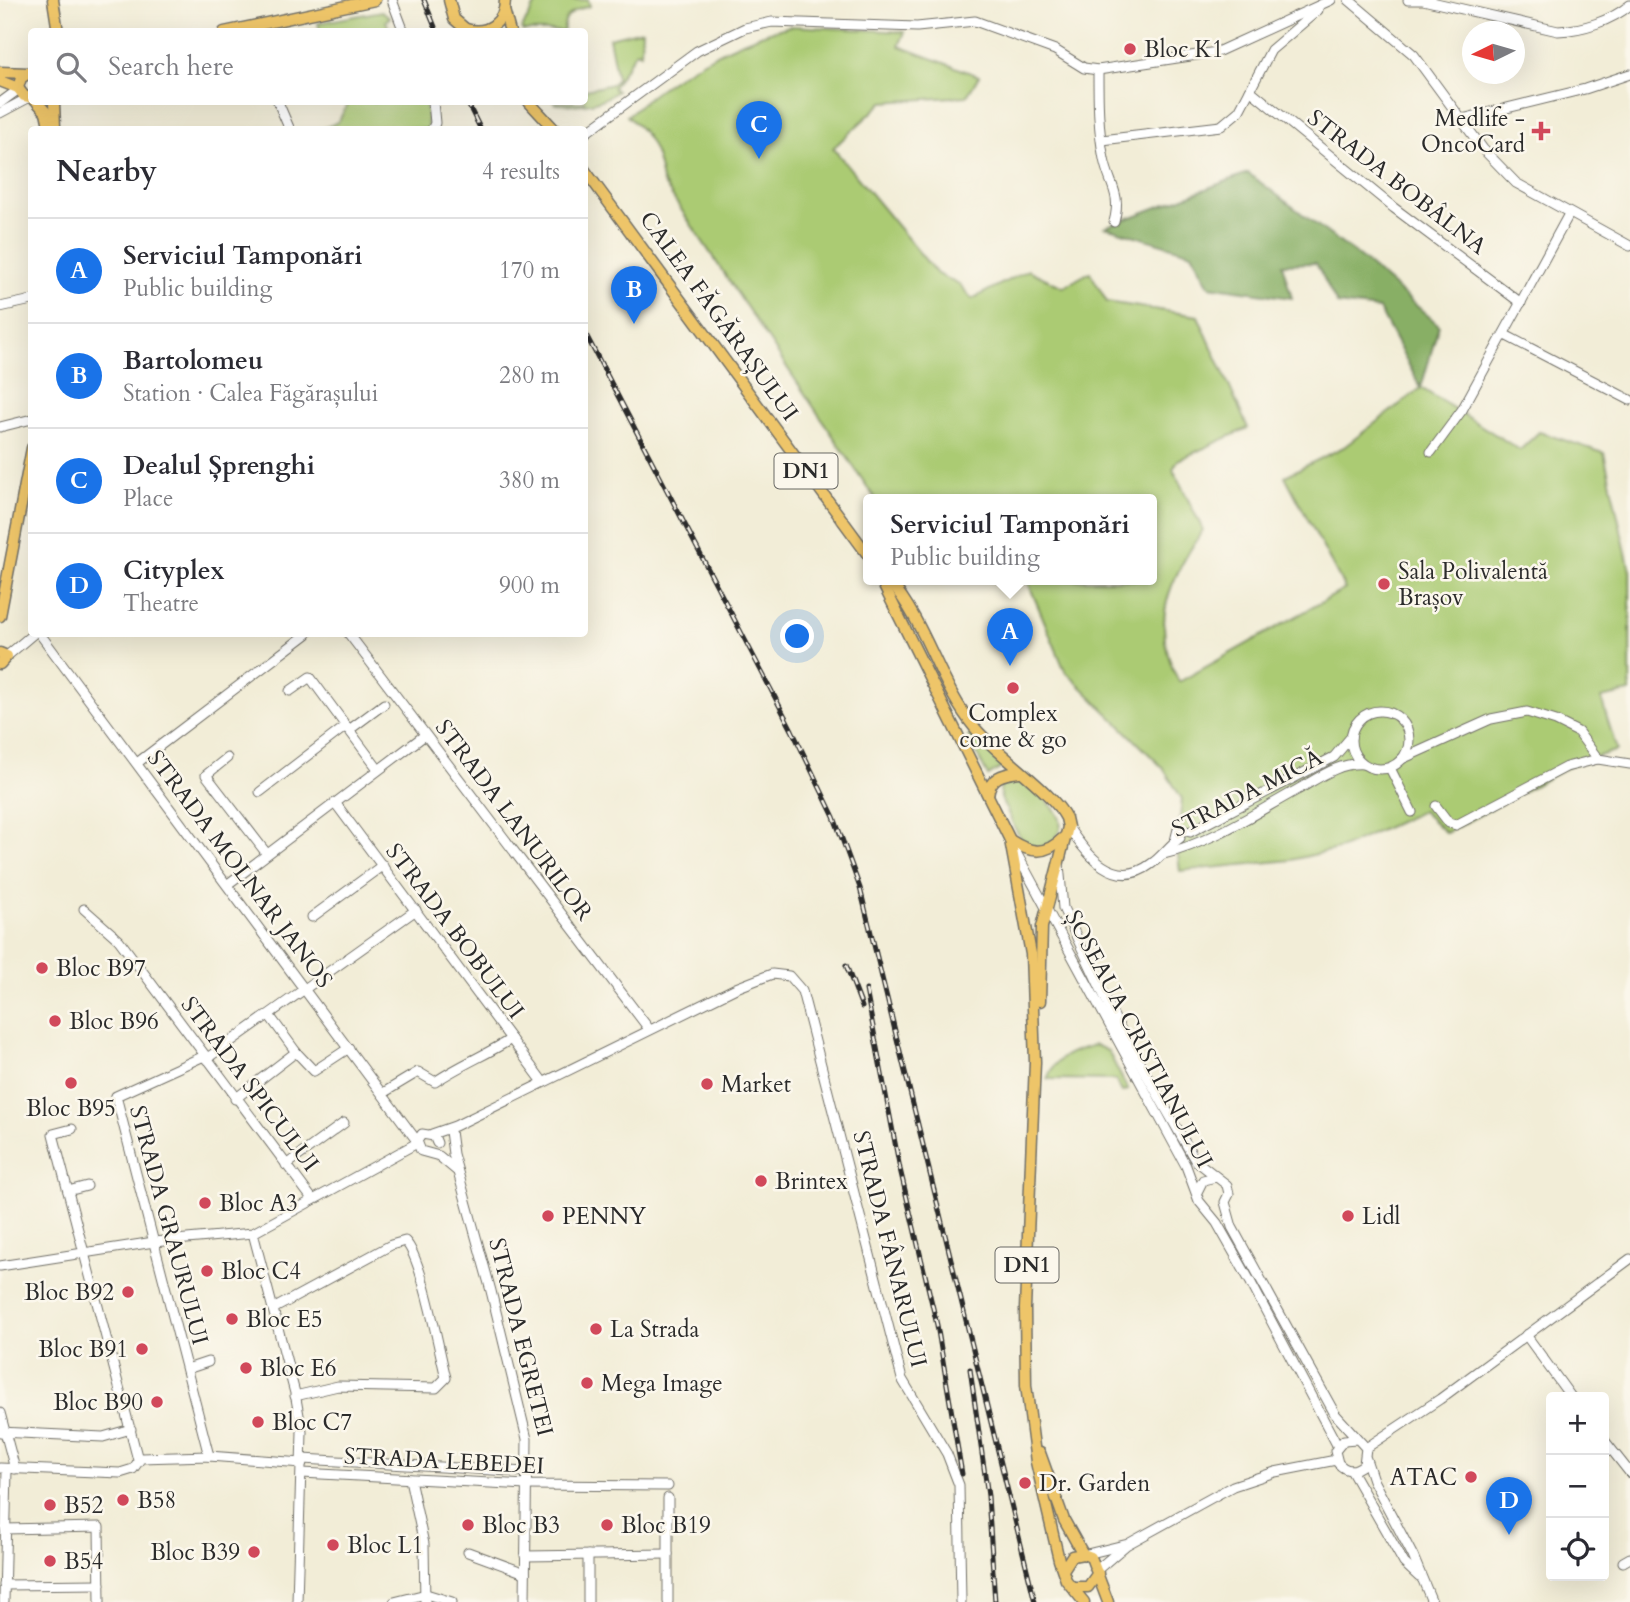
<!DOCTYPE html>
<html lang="en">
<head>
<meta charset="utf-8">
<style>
	:root { --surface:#fff; --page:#f7f7f7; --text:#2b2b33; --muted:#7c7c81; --line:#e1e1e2; --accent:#1a73e8 }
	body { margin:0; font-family:Cardo,serif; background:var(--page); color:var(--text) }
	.controls { position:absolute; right:21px; bottom:21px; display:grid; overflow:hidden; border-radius:7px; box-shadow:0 7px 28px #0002 }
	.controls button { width:63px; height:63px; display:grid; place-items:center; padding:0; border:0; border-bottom:2px solid var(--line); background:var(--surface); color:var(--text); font:35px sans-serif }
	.compass { position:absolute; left:1462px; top:21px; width:63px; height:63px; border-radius:50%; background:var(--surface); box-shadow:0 7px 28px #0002; rotate:265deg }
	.you { position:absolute; left:798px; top:637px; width:24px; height:24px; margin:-18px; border:5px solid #fff; border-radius:50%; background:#1a73e8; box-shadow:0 0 0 10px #1a73e833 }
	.badge { display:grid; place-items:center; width:46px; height:46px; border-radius:50%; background:var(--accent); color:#fff; font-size:23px; font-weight:700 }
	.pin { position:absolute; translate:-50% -58px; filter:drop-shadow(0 2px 4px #0008) }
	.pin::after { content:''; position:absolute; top:37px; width:24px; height:21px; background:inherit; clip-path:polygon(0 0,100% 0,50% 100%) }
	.popup { position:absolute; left:863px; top:494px; width:294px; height:91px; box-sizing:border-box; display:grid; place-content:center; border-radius:7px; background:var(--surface); filter:drop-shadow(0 2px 5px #0005); font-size:23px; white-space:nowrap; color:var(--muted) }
	.popup b { font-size:26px; color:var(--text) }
	.popup::after { content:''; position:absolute; left:50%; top:100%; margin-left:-14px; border:14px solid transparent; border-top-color:var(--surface) }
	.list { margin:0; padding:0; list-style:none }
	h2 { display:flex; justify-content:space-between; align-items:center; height:91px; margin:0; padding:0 28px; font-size:30px }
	h2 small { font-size:23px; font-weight:400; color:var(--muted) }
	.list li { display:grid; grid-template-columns:46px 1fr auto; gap:21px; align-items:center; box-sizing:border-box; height:105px; padding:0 28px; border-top:2px solid var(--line) }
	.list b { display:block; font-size:26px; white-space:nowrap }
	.list p { margin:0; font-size:23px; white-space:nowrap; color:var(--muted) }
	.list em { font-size:23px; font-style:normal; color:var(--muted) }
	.icon { flex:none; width:38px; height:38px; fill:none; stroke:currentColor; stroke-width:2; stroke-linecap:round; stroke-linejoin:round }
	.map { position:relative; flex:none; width:1630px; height:1602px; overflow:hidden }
	.search { position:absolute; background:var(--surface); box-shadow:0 7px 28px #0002; left:28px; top:28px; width:560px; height:77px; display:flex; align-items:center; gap:18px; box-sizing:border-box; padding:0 24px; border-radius:7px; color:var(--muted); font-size:26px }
	.panel { position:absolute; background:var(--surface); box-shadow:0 7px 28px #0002; left:28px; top:126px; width:560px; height:511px; border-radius:7px }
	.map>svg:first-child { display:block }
</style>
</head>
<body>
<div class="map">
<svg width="1630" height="1602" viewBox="0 0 1630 1602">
	<rect width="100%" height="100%" fill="#fbf7ec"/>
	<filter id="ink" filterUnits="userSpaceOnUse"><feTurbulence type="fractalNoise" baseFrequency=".0143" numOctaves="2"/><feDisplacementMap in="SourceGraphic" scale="14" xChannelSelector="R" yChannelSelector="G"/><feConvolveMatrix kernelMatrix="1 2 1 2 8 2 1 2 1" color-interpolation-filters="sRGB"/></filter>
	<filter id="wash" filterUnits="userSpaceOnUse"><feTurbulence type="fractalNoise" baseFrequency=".00686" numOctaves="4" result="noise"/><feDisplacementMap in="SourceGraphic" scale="28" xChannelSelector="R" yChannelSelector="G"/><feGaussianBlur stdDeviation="1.57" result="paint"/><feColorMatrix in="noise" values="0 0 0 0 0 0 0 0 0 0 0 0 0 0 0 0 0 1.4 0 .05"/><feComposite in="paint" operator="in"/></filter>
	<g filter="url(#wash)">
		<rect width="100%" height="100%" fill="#f2edd7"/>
		<g fill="#abcb73" stroke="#6b7b4f" stroke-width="2">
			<path d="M547,0H588L590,6C576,9 562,15 564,31H523L522,28L537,2Z"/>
			<path d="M382,11L390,17L386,21L390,31H320L318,23Z"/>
			<path d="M790,26L905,32L899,46L979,76L967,96L883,102L833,148L937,274L960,285L972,299L1028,270L1063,287L1090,272L1107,302L1198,316L1248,428L1178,460L1173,469L1203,530C1169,581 1148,623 1179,682L1345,589L1285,476L1344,447L1421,388L1520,450L1539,432L1604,453L1630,571V692L1601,698L1617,750L1572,765L1446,833L1422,811L1342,848L1291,860L1180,871L1177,847L1182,799L1163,768L1065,671L1027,580H1152V500H876L662,181C657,151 650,135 627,116C671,75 732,41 790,26Z"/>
			<path d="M642,30L641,53L636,51L613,88L617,91C597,106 579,105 555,104L554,102H584L585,90L612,84L617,79L609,38Z"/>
			<path d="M349,102H426L428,129L320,130L338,122Z"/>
			<path d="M972,734L1006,765L988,776L968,737Z"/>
			<path d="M1013,777L1018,778C1030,788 1051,801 1058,815C1069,834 1042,857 1025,843C1017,836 1013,824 1009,815C1004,804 998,797 1001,785Z"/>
			<path d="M1095,1045L1108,1051L1128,1090L1122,1092L1116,1080L1047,1079C1055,1056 1073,1051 1095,1045Z"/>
		</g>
		<path fill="#88af65" stroke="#5a6d48" stroke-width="2" d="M1248,173L1362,259L1439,325L1421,388L1379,309L1337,304L1316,263L1282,264L1292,298L1209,286L1192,253L1105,227Z"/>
	</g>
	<g filter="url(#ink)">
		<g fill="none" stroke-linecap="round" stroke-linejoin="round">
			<defs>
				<g id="minor">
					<path d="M392,0L404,32"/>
					<path d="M1349,0L1414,55L1483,149L1516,183L1630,246"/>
					<path d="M1408,0H1423L1558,31C1582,30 1611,21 1630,5"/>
					<path d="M1098,70C1098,99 1098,129 1104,159C1109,185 1122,193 1114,222"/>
					<path d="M1250,90L1394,208L1521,303"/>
					<path d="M278,102L290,130"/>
					<path d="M0,103L19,89"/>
					<path d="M0,113L28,98"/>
					<path d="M1462,119L1585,89L1630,74"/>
					<path d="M432,130L435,123L433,102"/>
					<path d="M584,134L697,51L745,28L772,22L917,27L975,21L1055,50L1084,68L1098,70L1217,52L1331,0"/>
					<path d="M1102,140L1221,126L1239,111L1271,50L1318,10"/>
					<path d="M0,307L32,300"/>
					<path d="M1505,335L1630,400"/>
					<path d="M0,427L32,419"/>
					<path d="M1431,452L1462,410L1569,214"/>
					<path d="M40,634L417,1141"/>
					<path d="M349,634L649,1029"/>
					<path d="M7,656L33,634"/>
					<path d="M290,691L310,677L346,726"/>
					<circle cx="1380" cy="740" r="29"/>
					<path d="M227,758L206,775L267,854"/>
					<path d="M1402,759L1491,719L1527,712L1556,721L1578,732L1598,759L1630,764"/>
					<path d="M137,763L307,634"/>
					<path d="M1390,768L1412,812"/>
					<path d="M378,769L349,730L384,704"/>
					<path d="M260,792L346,726L349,730"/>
					<path d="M336,804L543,1082"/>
					<path d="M1436,806L1449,823L1456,825L1566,767L1598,759"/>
					<path d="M1068,827C1087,855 1115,891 1151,864C1162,857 1169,845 1180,838"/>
					<path d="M1175,841L1178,829L1190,832L1334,757L1351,737"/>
					<path d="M1012,845L1186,1166L1199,1201L1217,1223L1250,1281L1337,1445"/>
					<path d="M1164,854C1212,842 1255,813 1297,790C1317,779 1339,762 1363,764"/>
					<path d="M1059,864L1063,908L1116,1021L1195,1160L1227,1185L1229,1194L1225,1202L1232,1227L1335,1414L1366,1448L1364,1464C1355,1472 1346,1472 1338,1463L1335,1451L1344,1440L1356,1439"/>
					<path d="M228,884L425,735"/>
					<path d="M84,909L119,940L313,1200"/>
					<path d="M312,917L383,865"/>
					<path d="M269,1015L296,1052"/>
					<path d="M204,1056L116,1096L209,1456"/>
					<path d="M206,1059L416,910"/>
					<path d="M383,1093L418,1072L435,1082C460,1065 486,1055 511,1039"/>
					<path d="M235,1099L296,1052L314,1071L349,1048"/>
					<path d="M72,1129L53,1134L138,1460"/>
					<path d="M450,1131L453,1154L491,1291L527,1439L525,1602"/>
					<path d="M432,1134L455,1126L736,988L772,974L789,976L802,991L902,1379L947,1454L959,1485L961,1602"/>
					<path d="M437,1143L434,1136L422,1134L417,1141L421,1151L439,1156L457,1171"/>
					<path d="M286,1165L344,1123"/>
					<path d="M68,1191L87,1186"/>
					<path d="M1197,1192L1203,1180L1216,1177"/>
					<path d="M253,1233L295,1393L302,1432L297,1602"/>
					<path d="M0,1266L154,1242L253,1233L417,1143"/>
					<path d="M273,1309L391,1245L405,1241C422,1257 439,1351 446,1378L436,1388L338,1386L295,1396"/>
					<path d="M1526,1335L1571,1397"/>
					<path d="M187,1369L208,1362"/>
					<path d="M0,1413L15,1469"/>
					<path d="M0,1432L103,1437L131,1429"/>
					<path d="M1604,1440L1630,1473"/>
					<path d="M1366,1448L1440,1399L1630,1259"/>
					<path d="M303,1459L527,1472"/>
					<path d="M1366,1459L1373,1480L1413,1556L1432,1602"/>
					<path d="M0,1468L120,1473L133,1469L141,1458L209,1456L302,1463"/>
					<path d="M1351,1470L1404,1563L1419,1577"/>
					<path d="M302,1473L526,1485L668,1486"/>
					<path d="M410,1479L424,1544L425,1602"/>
					<path d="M5,1529L99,1527L100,1602"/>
					<path d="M468,1552L525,1573"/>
					<path d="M1087,1554L1124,1545"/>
					<path d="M525,1556L668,1554"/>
					<path d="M1623,1562L1630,1558"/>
					<path d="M1098,1569L1126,1545L1233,1486L1275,1472L1336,1460"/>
					<path d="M4,1585L100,1584"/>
					<path d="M4,1602L7,1469"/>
					<path d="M394,1602L426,1594L452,1602"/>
					<path d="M588,1602V1555"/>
					<path d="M668,1602V1498"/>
				</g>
				<g id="major">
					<path d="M53,0L58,32"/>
					<path d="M449,0L454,19L469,32"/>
					<path d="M504,10L510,32"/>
					<path d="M466,29C488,35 505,22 505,0"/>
					<path d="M224,32L375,0"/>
					<path d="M0,72L29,73"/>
					<path d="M29,73L21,78L18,88L24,96L32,98"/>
					<path d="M0,81L18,88"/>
					<path d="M37,102L46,112L50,130"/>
					<path d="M54,102L55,127"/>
					<path d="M529,102L555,130"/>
					<path d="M584,169L868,555"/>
					<path d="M881,580L1010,840L1031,954L1035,1062L1025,1309L1026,1385L1036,1462L1059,1560L1066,1580L1084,1602"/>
					<path d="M889,580C928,626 939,685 975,728C997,755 1053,792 1066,818L1068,827L1042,927L1040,1001"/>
					<path d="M0,616L32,448"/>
					<path d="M0,653L7,656L0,664"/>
					<path d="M988,795C990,777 1002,774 1019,772"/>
					<path d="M1010,840C1030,853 1045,856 1063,838"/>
					<path d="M1040,1453L1064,1520L1083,1554"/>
					<path d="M1063,1570L1072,1556L1083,1554L1091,1557L1108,1602"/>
					<path d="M1073,1587H1088L1098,1573"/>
				</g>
			</defs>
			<use href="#minor" stroke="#716f67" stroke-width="11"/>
			<use href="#major" stroke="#716f67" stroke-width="13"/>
			<use href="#minor" stroke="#fff" stroke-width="9"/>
			<use href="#major" stroke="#eec569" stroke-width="10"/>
			<defs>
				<g id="rail">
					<path d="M424,0L437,32"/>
					<path d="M467,102L481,130"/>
					<path d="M584,331L792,730L834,817L860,888L1035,1602"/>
					<path d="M846,965L862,1007"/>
					<path d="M866,990L900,1169L937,1325L962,1474"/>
					<path d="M970,1369L988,1496L995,1602"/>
				</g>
			</defs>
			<use href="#rail" stroke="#2b2b2b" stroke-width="5"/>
			<use href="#rail" stroke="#fbf7ec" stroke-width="2.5" stroke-dasharray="8" stroke-linecap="butt"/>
		</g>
	</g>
	<g fill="#d1495b" stroke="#fbf7ec" stroke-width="2.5">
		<circle cx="1130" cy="49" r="7"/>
		<path d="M1537.5 120.5h7v7h7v7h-7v7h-7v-7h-7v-7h7z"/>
		<circle cx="1384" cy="584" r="7"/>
		<circle cx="1013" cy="688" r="7"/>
		<circle cx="42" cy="968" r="7"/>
		<circle cx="55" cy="1021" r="7"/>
		<circle cx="71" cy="1083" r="7"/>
		<circle cx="707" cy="1084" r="7"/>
		<circle cx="761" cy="1181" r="7"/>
		<circle cx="205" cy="1203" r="7"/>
		<circle cx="548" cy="1216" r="7"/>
		<circle cx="1348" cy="1216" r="7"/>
		<circle cx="207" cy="1271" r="7"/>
		<circle cx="128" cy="1292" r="7"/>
		<circle cx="232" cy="1319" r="7"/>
		<circle cx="596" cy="1329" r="7"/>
		<circle cx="142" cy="1349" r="7"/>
		<circle cx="246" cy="1368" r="7"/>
		<circle cx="587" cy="1383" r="7"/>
		<circle cx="157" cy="1402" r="7"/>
		<circle cx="258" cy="1422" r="7"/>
		<circle cx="1471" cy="1477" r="7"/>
		<circle cx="1025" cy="1483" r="7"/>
		<circle cx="123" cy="1500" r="7"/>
		<circle cx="50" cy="1505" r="7"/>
		<circle cx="468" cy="1525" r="7"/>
		<circle cx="607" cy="1525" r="7"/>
		<circle cx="333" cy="1545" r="7"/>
		<circle cx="254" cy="1552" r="7"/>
		<circle cx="50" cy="1561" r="7"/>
	</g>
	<g text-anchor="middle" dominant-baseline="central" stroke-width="5" stroke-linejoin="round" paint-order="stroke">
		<g fill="#fbf7ec" stroke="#696865" stroke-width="2">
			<rect x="774.5" y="453.5" width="63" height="35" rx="5"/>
			<rect x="995.5" y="1247.5" width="63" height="35" rx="5"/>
		</g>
		<g font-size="21" font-weight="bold" fill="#2b2b2b">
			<text x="806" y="471">DN1</text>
			<text x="1027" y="1265">DN1</text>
		</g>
		<g font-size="23" fill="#2b2b2b" stroke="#fbf7ec" text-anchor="start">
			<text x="1144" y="49">Bloc K1</text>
			<text x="1525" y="118" text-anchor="end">Medlife -<tspan x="1525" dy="26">OncoCard</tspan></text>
			<text x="1398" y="571">Sala Polivalentă<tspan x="1398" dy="26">Brașov</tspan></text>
			<text x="1013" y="713" text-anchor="middle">Complex<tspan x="1013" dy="26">come &amp; go</tspan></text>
			<text x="56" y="968">Bloc B97</text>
			<text x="69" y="1021">Bloc B96</text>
			<text x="721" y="1084">Market</text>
			<text x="71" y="1108" text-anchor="middle">Bloc B95</text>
			<text x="775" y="1181">Brintex</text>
			<text x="219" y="1203">Bloc A3</text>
			<text x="562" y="1216">PENNY</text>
			<text x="1362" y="1216">Lidl</text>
			<text x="221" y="1271">Bloc C4</text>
			<text x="114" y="1292" text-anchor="end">Bloc B92</text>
			<text x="246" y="1319">Bloc E5</text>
			<text x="610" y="1329">La Strada</text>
			<text x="128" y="1349" text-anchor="end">Bloc B91</text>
			<text x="260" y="1368">Bloc E6</text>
			<text x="601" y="1383">Mega Image</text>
			<text x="143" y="1402" text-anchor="end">Bloc B90</text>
			<text x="272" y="1422">Bloc C7</text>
			<text x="1457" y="1477" text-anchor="end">ATAC</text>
			<text x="1039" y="1483">Dr. Garden</text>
			<text x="137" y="1500">B58</text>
			<text x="64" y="1505">B52</text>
			<text x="482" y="1525">Bloc B3</text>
			<text x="621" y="1525">Bloc B19</text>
			<text x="347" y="1545">Bloc L1</text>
			<text x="240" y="1552" text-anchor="end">Bloc B39</text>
			<text x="64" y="1561">B54</text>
		</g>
		<g font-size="23" fill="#2b2b2b" stroke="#fbf7ec">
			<text transform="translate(1397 182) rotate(38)">STRADA BOBÂLNA</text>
			<text transform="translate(719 316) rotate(54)">CALEA FĂGĂRAȘULUI</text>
			<text transform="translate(1247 793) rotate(-27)">STRADA MICĂ</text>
			<text transform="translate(514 820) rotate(53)">STRADA LANURILOR</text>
			<text transform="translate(240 869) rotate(53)">STRADA MOLNAR JANOS</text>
			<text transform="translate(455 931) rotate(53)">STRADA BOBULUI</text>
			<text transform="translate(1139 1039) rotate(62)">ȘOSEAUA CRISTIANULUI</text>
			<text transform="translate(250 1084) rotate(53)">STRADA SPICULUI</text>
			<text transform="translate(169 1225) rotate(75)">STRADA GRAURULUI</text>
			<text transform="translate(890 1249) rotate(76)">STRADA FÂNARULUI</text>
			<text transform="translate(521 1337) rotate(76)">STRADA EGRETEI</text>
			<text transform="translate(444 1461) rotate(3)">STRADA LEBEDEI</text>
		</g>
	</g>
</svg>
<div class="controls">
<button>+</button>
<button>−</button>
<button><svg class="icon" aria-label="locate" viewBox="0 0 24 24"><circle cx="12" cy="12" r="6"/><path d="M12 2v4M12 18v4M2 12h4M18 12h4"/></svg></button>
</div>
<svg class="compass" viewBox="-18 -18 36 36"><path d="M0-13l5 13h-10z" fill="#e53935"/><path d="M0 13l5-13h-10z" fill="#7c7c81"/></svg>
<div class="you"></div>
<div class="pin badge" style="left:1010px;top:666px">A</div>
<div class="popup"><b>Serviciul Tamponări</b>Public building</div>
<div class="pin badge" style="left:634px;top:324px">B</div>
<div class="pin badge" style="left:759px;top:159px">C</div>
<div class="pin badge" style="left:1509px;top:1535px">D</div>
<div class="search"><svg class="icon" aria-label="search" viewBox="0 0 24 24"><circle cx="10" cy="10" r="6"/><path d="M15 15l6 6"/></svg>Search here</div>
<section class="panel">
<h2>Nearby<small>4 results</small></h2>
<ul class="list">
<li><span class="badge">A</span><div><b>Serviciul Tamponări</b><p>Public building</p></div><em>170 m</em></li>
<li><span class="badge">B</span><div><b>Bartolomeu</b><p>Station · Calea Făgărașului</p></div><em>280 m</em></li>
<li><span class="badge">C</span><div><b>Dealul Șprenghi</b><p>Place</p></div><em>380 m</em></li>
<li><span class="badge">D</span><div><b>Cityplex</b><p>Theatre</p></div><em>900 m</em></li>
</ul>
</section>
</div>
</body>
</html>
